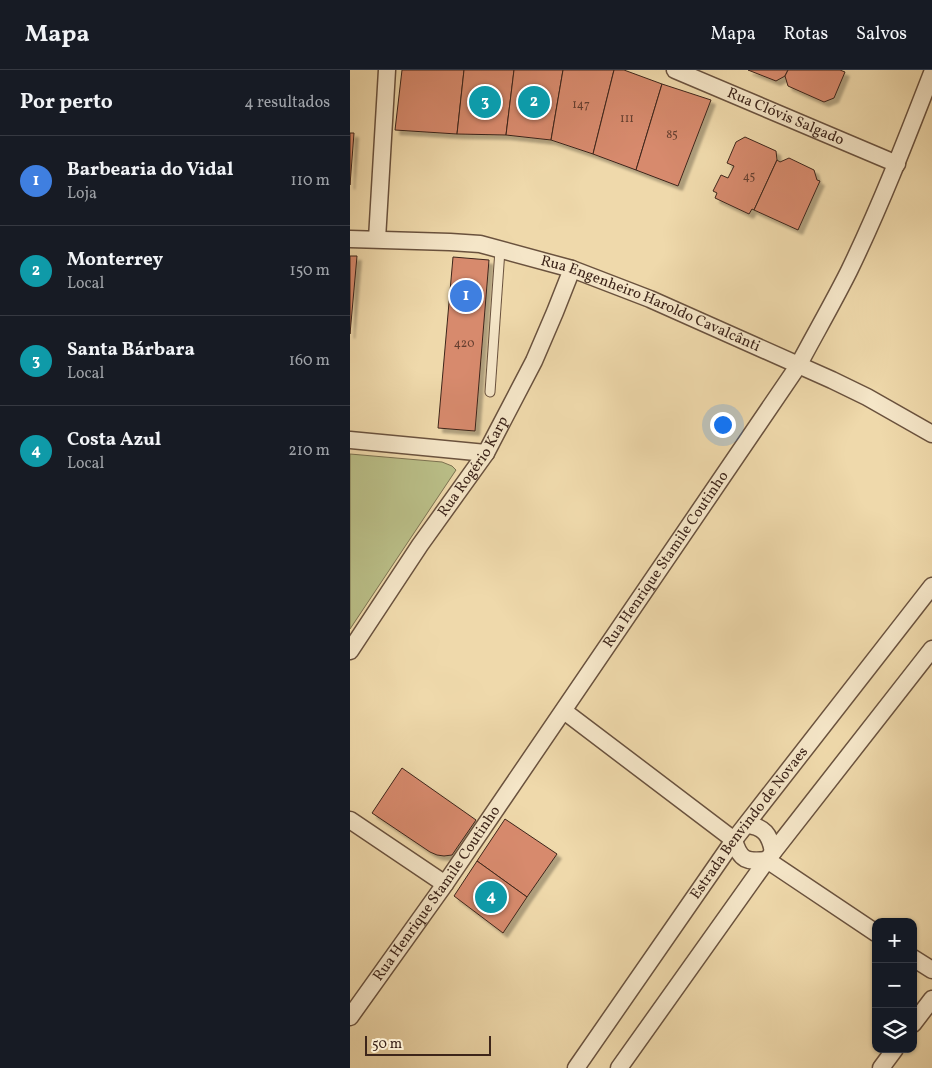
<!DOCTYPE html>
<html lang="pt">
<head>
<meta charset="utf-8">
<style>
	:root { --surface:#171b24; --page:#242831; --text:#f1f3f6; --muted:#9ea1a6; --line:#363941; --accent:#b45309 }
	body { margin:0; font-family:Vollkorn,serif; background:var(--page); color:var(--text) }
	.controls { position:absolute; right:15px; bottom:15px; display:grid; overflow:hidden; border-radius:10px; box-shadow:0 1px 4px #0004 }
	.controls button { width:45px; height:45px; display:grid; place-items:center; padding:0; border:0; border-bottom:1px solid var(--line); background:var(--surface); color:var(--text); font:25px sans-serif }
	.scale { position:absolute; left:15px; bottom:12px; width:126px; box-sizing:border-box; padding-left:5px; border:2px solid #3d251a; border-top:0; font-size:14px; line-height:18px; white-space:nowrap; color:#3d251a; -webkit-text-stroke:4px #f5e6c8; paint-order:stroke }
	.you { position:absolute; left:372px; top:354px; width:18px; height:18px; margin:-12px; border:4px solid #fff; border-radius:50%; background:#1a73e8; box-shadow:0 0 0 8px #1a73e833 }
	.badge { display:grid; place-items:center; width:32px; height:32px; border-radius:50%; background:var(--accent); color:#fff; font-size:16px; font-weight:700 }
	.pin { position:absolute; translate:-50% -50%; border:2px solid #fff; box-shadow:0 1px 5px #0006 }
	.list { margin:0; padding:0; list-style:none }
	h2 { display:flex; justify-content:space-between; align-items:center; height:65px; margin:0; padding:0 20px; font-size:21px }
	h2 small { font-size:16px; font-weight:400; color:var(--muted) }
	.list li { display:grid; grid-template-columns:32px 1fr auto; gap:15px; align-items:center; box-sizing:border-box; height:90px; padding:0 20px; border-top:1px solid var(--line) }
	.list b { display:block; font-size:19px; white-space:nowrap }
	.list p { margin:0; font-size:16px; white-space:nowrap; color:var(--muted) }
	.list em { font-size:16px; font-style:normal; color:var(--muted) }
	.icon { flex:none; width:28px; height:28px; fill:none; stroke:currentColor; stroke-width:2; stroke-linecap:round; stroke-linejoin:round }
	.map { position:relative; flex:none; width:582px; height:998px; overflow:hidden }
	header { display:flex; align-items:center; gap:30px; box-sizing:border-box; height:70px; padding:0 25px; background:var(--surface); border-bottom:1px solid var(--line) }
	header strong { font-size:24px }
	nav { display:flex; gap:28px; margin-inline-start:auto; font-size:18px }
	main { display:flex }
	aside { flex:1; background:var(--surface) }
	.map>svg:first-child { display:block }
</style>
</head>
<body>
<header>
<strong>Mapa</strong>
<nav><a>Mapa</a><a>Rotas</a><a>Salvos</a></nav>
</header>
<main>
<aside>
<h2>Por perto<small>4 resultados</small></h2>
<ul class="list">
<li><span class="badge" style="background:#3f7fe0">1</span><div><b>Barbearia do Vidal</b><p>Loja</p></div><em>110 m</em></li>
<li><span class="badge" style="background:#0f9aa8">2</span><div><b>Monterrey</b><p>Local</p></div><em>150 m</em></li>
<li><span class="badge" style="background:#0f9aa8">3</span><div><b>Santa Bárbara</b><p>Local</p></div><em>160 m</em></li>
<li><span class="badge" style="background:#0f9aa8">4</span><div><b>Costa Azul</b><p>Local</p></div><em>210 m</em></li>
</ul>
</aside>
<div class="map">
<svg width="582" height="998" viewBox="0 0 582 998">
	<defs>
		<filter id="shadow"><feDropShadow dx="4.5" dy="4.5" stdDeviation="1" flood-color="#0004"/></filter>
	</defs>
	<rect width="100%" height="100%" fill="#efd9ab"/>
	<filter id="stains"><feTurbulence type="fractalNoise" baseFrequency=".004" numOctaves="4"/><feColorMatrix values="0 0 0 0 .2 0 0 0 0 .09 0 0 0 0 .02 0 0 0 .5 -.17"/></filter>
	<radialGradient id="worn" r=".72"><stop offset=".6" stop-color="#630" stop-opacity="0"/><stop offset="1" stop-color="#630" stop-opacity=".3"/></radialGradient>
	<path fill="#babf88" stroke="#7c7251" d="M0,384L92,392L102,396L106,400L0,559Z"/>
	<g fill="#d78a6d" stroke="#3d251a" filter="url(#shadow)">
		<path d="M52,0H114L107,64L45,60Z"/>
		<path d="M114,0H164L156,65L107,64Z"/>
		<path d="M164,0H213L201,70L156,65Z"/>
		<path d="M213,0H264L243,84L201,70Z"/>
		<path d="M264,0H274L312,14L286,100L243,84Z"/>
		<path d="M398,0H438L435,6L426,11Z"/>
		<path d="M438,0H490L495,2L484,28L474,32L438,16L435,6Z"/>
		<path d="M312,14L361,30L328,116L286,100Z"/>
		<path d="M0,63H4L0,115Z"/>
		<path d="M395,67L426,81L427,90L404,140L402,139L399,144L365,128L367,123L363,121L371,105L378,108L384,96L377,93L386,72Z"/>
		<path d="M439,88L464,100L467,110L470,111L448,160L404,140L427,90L430,92Z"/>
		<path d="M0,186H7L0,264Z"/>
		<path d="M103,187L139,190L125,361L88,358Z"/>
		<path d="M52,698L126,750L102,785L94,786L87,785L80,782L22,743Z"/>
		<path d="M155,749L207,784L177,827L127,791Z"/>
		<path d="M127,791L177,827L153,863L104,826Z"/>
	</g>
	<g fill="none" stroke-linecap="round" stroke-linejoin="round">
		<defs>
			<path id="service" d="M140,322L150,180"/>
			<g id="minor">
				<path id="s1" d="M325,0L547,94"/>
				<path id="s2" d="M0,169L100,172L130,174L222,199L300,229L482,310L517,327L582,364"/>
				<path d="M27,169L37,0"/>
				<path d="M0,370L136,383"/>
				<path id="s3" d="M0,581L70,475L136,383L184,291L205,242L222,199"/>
				<path d="M214,641L384,770C390,791 397,792 417,790L526,863"/>
				<path d="M0,750L95,814"/>
				<path d="M396,755C414,756 420,765 423,782"/>
				<path d="M563,888L582,900"/>
				<path id="s4" d="M0,947L95,814L448,296C465,264 483,233 499,201C530,137 556,70 582,3"/>
				<path d="M563,954L582,929"/>
				<path id="s5" d="M226,998L384,770L582,516"/>
				<path d="M269,998L417,790L582,579"/>
				<path d="M531,998L545,979"/>
			</g>
		</defs>
		<use href="#service" stroke="#6a523e" stroke-width="11"/>
		<use href="#minor" stroke="#6a523e" stroke-width="19"/>
		<use href="#service" stroke="#f5e6c8" stroke-width="9"/>
		<use href="#minor" stroke="#f5e6c8" stroke-width="16"/>
	</g>
	<g text-anchor="middle" dominant-baseline="central" stroke-width="4" stroke-linejoin="round" paint-order="stroke">
		<g font-size="12" fill="#643e2f">
			<text x="231" y="35">147</text>
			<text x="277" y="49">111</text>
			<text x="322" y="65">85</text>
			<text x="399" y="107">45</text>
			<text x="114" y="274">420</text>
		</g>
		<g font-size="15" fill="#3d251a" stroke="#f5e6c8">
			<text stroke="none"><textPath href="#s1" startOffset="120">Rua Clóvis Salgado</textPath></text>
			<text stroke="none"><textPath href="#s2" startOffset="311">Rua Engenheiro Haroldo Cavalcânti</textPath></text>
			<text stroke="none"><textPath href="#s3" startOffset="222">Rua Rogério Karp</textPath></text>
			<text stroke="none"><textPath href="#s4" startOffset="556">Rua Henrique Stamile Coutinho</textPath></text>
			<text stroke="none"><textPath href="#s5" startOffset="300">Estrada Benvindo de Novaes</textPath></text>
			<text stroke="none"><textPath href="#s4" startOffset="151">Rua Henrique Stamile Coutinho</textPath></text>
		</g>
	</g>
	<rect width="100%" height="100%" filter="url(#stains)"/>
	<rect width="100%" height="100%" fill="url(#worn)"/>
</svg>
<div class="controls">
<button>+</button>
<button>−</button>
<button><svg class="icon" aria-label="layers" viewBox="0 0 24 24"><path d="M12 4l9 5-9 5-9-5zM3 14l9 5 9-5"/></svg></button>
</div>
<div class="scale">50 m</div>
<div class="you"></div>
<div class="pin badge" style="left:116px;top:226px;background:#3f7fe0">1</div>
<div class="pin badge" style="left:184px;top:32px;background:#0f9aa8">2</div>
<div class="pin badge" style="left:135px;top:32px;background:#0f9aa8">3</div>
<div class="pin badge" style="left:141px;top:827px;background:#0f9aa8">4</div>
</div>
</main>
</body>
</html>
